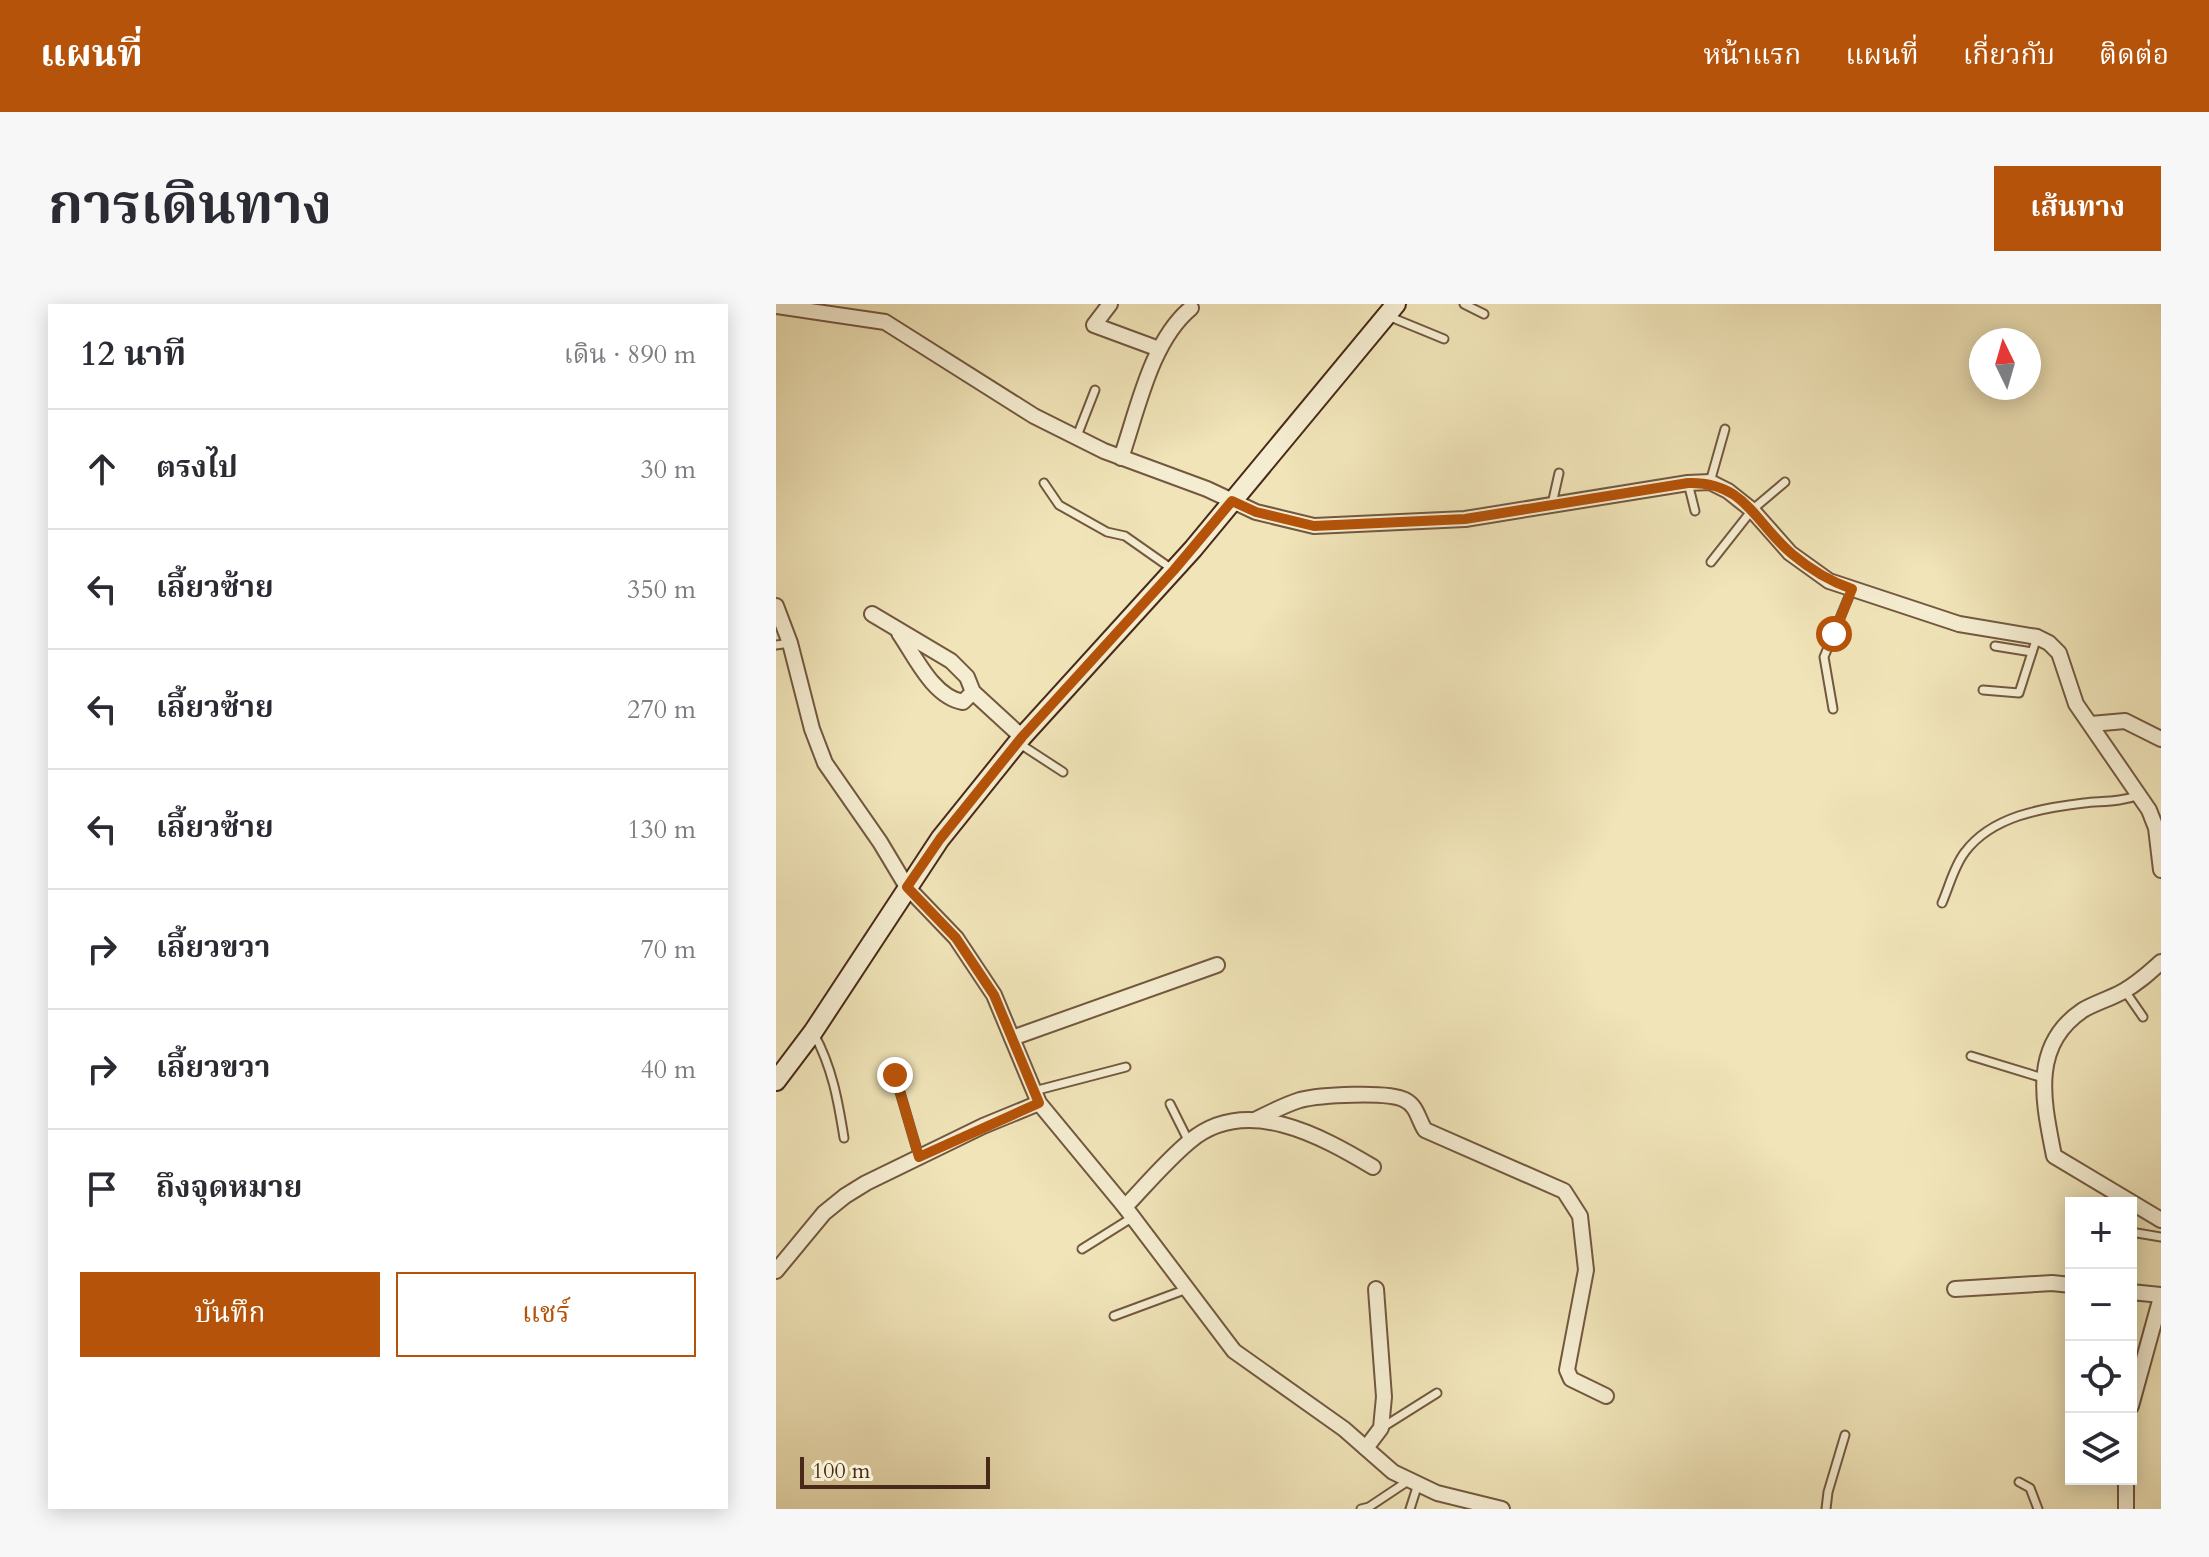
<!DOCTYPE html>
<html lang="th">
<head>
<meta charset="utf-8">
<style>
	:root { --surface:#fff; --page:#f7f7f7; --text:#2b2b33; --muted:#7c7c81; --line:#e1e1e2; --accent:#b45309 }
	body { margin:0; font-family:Cardo,"Noto Serif Thai",serif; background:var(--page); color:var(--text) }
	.controls { position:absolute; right:24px; bottom:24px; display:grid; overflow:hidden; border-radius:0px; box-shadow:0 4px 20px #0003 }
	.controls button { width:72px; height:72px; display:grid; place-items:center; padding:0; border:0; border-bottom:2px solid var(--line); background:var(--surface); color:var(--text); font:40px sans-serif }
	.compass { position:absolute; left:1193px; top:24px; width:72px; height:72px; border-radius:50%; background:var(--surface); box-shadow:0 4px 20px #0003; rotate:355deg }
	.scale { position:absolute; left:24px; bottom:20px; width:190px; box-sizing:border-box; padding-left:8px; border:4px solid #492917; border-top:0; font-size:22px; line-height:28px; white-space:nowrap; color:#492917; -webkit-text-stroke:6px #f5edd1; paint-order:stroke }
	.stop { position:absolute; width:24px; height:24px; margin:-18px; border:6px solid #b45309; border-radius:50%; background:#fff }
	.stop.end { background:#b45309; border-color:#fff; box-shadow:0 2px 8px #0008 }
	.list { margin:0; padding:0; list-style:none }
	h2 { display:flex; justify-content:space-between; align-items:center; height:104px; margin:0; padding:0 32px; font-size:34px }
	h2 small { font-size:26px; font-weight:400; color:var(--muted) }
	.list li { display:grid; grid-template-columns:52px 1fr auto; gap:24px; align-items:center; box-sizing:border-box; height:120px; padding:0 32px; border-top:2px solid var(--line) }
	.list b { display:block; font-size:30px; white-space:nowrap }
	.list em { font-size:26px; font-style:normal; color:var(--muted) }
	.actions { display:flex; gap:16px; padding:24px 32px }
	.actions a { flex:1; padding:18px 0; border:2px solid var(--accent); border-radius:0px; text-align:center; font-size:28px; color:var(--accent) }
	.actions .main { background:var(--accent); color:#fff }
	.icon { flex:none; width:44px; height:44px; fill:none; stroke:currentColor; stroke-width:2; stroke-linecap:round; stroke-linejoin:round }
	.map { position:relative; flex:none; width:1385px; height:1205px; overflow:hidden; border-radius:0px }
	header { display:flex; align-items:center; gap:48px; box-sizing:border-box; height:112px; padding:0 40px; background:var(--accent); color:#fff }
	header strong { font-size:38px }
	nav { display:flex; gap:44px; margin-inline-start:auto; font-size:28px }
	.intro { display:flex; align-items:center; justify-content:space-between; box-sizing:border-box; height:192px; padding:0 48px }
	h1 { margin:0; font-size:56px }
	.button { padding:20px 36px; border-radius:0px; background:var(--accent); color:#fff; font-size:28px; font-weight:700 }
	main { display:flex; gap:48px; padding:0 48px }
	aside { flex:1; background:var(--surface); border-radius:0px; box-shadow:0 4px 20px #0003 }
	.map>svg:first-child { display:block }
</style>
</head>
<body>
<header>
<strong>แผนที่</strong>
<nav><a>หน้าแรก</a><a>แผนที่</a><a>เกี่ยวกับ</a><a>ติดต่อ</a></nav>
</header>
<div class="intro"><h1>การเดินทาง</h1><a class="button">เส้นทาง</a></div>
<main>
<aside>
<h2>12 นาที<small>เดิน · 890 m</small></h2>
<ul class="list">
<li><svg class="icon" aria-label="ahead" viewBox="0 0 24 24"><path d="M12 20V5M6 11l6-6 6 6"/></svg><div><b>ตรงไป</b></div><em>30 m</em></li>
<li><svg class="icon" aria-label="left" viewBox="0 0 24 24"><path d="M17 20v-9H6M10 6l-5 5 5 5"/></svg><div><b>เลี้ยวซ้าย</b></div><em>350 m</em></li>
<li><svg class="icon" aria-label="left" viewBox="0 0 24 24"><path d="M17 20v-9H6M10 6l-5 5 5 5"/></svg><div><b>เลี้ยวซ้าย</b></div><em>270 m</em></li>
<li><svg class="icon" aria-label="left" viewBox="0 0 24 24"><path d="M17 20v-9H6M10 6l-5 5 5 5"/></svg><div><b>เลี้ยวซ้าย</b></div><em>130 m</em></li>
<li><svg class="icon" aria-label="right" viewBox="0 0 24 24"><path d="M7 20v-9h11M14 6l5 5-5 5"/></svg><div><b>เลี้ยวขวา</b></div><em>70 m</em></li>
<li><svg class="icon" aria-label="right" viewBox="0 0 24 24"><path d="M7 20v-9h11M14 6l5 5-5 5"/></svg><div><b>เลี้ยวขวา</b></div><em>40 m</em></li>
<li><svg class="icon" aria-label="arrive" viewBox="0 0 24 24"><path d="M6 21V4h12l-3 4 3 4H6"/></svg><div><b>ถึงจุดหมาย</b></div></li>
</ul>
<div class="actions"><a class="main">บันทึก</a><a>แชร์</a></div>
</aside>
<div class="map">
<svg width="1385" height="1205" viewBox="0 0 1385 1205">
	<rect width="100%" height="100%" fill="#f0e4b8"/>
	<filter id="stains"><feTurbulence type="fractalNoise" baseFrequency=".0025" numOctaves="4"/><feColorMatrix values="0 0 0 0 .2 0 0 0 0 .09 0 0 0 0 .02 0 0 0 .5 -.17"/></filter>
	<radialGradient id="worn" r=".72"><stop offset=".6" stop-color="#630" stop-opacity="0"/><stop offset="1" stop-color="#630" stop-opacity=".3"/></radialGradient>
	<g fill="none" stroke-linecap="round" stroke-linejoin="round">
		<defs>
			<g id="lane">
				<path d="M688,0L708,10"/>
				<path d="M612,12L668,35"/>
				<path d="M301,132L319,86"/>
				<path d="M934,178L949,125"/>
				<path d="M268,179L283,201L331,228L349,232L396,265"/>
				<path d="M912,179L919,207"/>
				<path d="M776,200L783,169"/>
				<path d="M935,258L976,206L1009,178"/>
				<path d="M0,341L14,339"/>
				<path d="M1219,342L1256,348"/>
				<path d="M1207,386L1243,389L1261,333"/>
				<path d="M1057,405L1048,353L1076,285"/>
				<path d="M244,440L287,468"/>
				<path d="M1166,599C1173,583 1178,562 1189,548C1216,512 1266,504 1308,499C1327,497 1345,498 1363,491"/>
				<path d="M1349,687L1367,713"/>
				<path d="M38,730C56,763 62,796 68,834"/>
				<path d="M1195,752L1267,774"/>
				<path d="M119,771L143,853"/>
				<path d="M258,787L350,763"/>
				<path d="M394,800L413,838"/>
				<path d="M1355,928L1385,933"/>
				<path d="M306,945L357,913"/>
				<path d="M338,1012L411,985"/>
				<path d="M607,1123L661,1089"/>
				<path d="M1243,1178L1254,1184L1262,1205"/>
				<path d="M585,1205L593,1203L632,1177"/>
				<path d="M634,1205L642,1180"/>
				<path d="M1050,1205L1052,1188L1069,1131"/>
			</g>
			<g id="street">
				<path d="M334,0L318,21L383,45"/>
				<path d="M0,2L109,18L258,112L328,147L431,185L480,208L538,222L689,215L912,179L934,178L952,187L976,206L1014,249L1053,277L1183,320L1261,333L1273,339L1283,349L1300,400L1373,506L1380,524L1385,566"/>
				<path d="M345,154C362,105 375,37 415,4"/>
				<path d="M0,302L14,339L36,425L49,459L104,538L131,583L180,634L218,691L263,799L349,903L458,1047L568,1125L617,1168L661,1189L726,1205"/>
				<path d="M96,310L175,357L191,373L197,388L246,433"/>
				<path d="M123,329C139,352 157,393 187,398L197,388"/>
				<path d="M1315,420L1349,417L1385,435"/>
				<path d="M1385,658C1373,669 1361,680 1346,688C1333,695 1319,699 1307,706C1253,742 1268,800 1278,852L1385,916"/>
				<path d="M236,734L441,661"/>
				<path d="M479,816C493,809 508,801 524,796C543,791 612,787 629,796C641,802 642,815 649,826L788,887L804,912L810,966L791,1066L795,1075L830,1092"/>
				<path d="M349,903C370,881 391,856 414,837C470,790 545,832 597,863"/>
				<path d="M0,967L48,909L69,892L90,879L207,822L263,799"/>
				<path d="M1179,985L1276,979L1295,981"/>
				<path d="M1355,988L1385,991"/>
				<path d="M1355,1102L1385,993"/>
				<path d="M590,1144L605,1124L608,1093L600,985"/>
				<path d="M1350,1175V1205"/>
			</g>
			<path id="secondary" d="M0,777L37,728L164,535L246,433L417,245L620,0"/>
		</defs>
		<use href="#lane" stroke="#73583f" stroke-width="11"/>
		<use href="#street" stroke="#73583f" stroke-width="18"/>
		<use href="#secondary" stroke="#492917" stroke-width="22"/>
		<use href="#lane" stroke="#f5edd1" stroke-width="7"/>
		<use href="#street" stroke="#f5edd1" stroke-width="14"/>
		<use href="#secondary" stroke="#f5edd1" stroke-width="18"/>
	</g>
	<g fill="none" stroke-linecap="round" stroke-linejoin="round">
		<path stroke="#b45309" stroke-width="10" d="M119,771L143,853L263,799L218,691L180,634L131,583L164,535L246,433L398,266L456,197L480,208L538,222L689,215L912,179C969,177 979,219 1016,250C1035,266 1053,277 1076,285L1058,330"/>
	</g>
	<rect width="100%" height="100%" filter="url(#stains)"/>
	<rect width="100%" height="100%" fill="url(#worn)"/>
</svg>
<div class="controls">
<button>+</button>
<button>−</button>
<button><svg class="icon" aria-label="locate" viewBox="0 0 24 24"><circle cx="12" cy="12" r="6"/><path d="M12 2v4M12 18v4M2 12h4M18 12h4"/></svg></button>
<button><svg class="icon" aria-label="layers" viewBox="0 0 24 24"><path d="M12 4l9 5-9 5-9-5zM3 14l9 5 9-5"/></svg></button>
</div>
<svg class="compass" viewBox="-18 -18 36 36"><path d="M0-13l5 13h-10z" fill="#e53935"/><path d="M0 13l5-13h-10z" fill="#7c7c81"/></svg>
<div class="scale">100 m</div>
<div class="stop" style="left:1058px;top:330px"></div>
<div class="stop end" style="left:119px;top:771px"></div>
</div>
</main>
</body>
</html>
